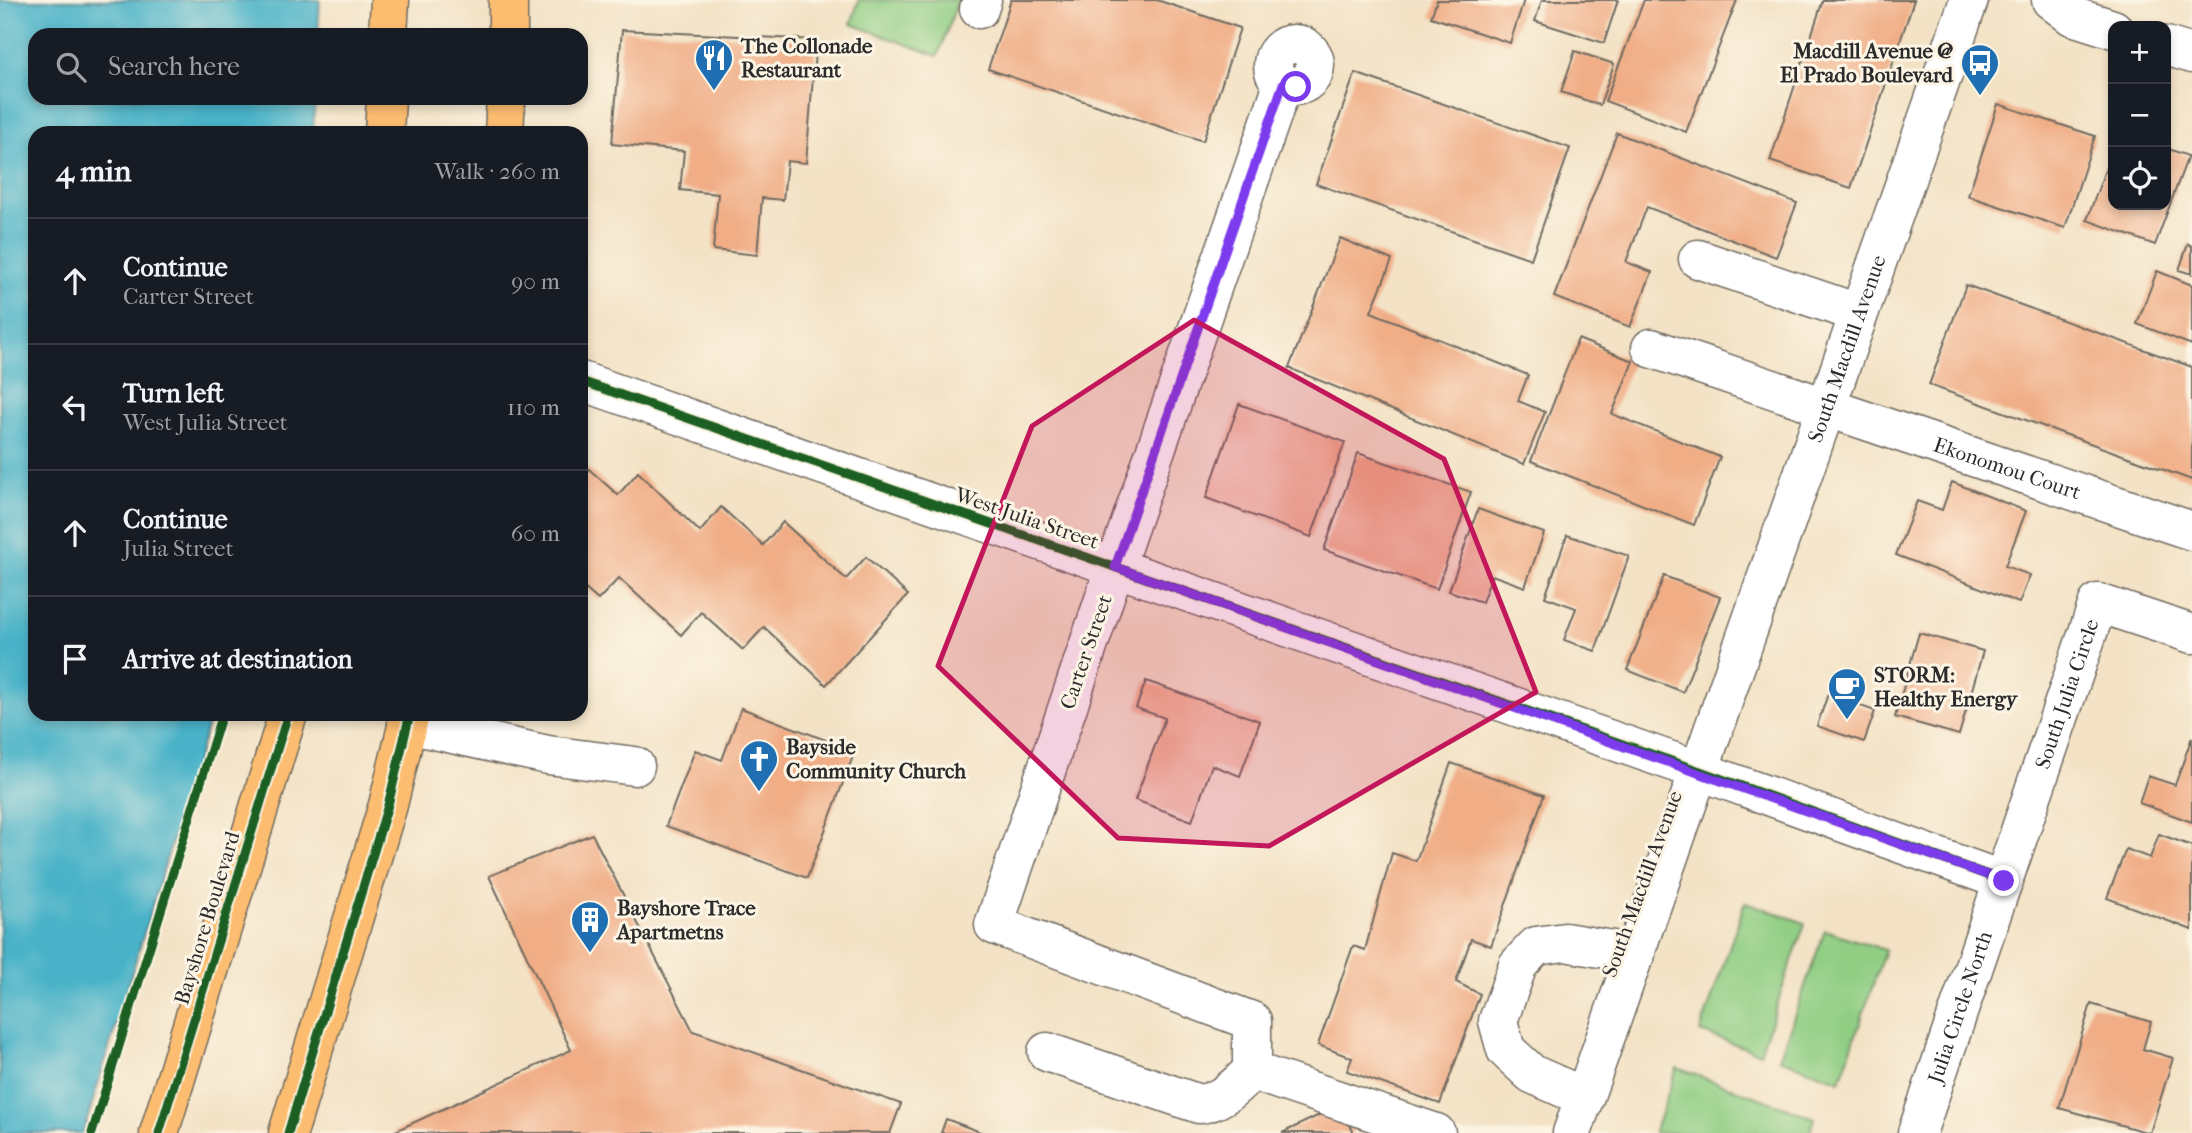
<!DOCTYPE html>
<html lang="en">
<head>
<meta charset="utf-8">
<style>
	:root { --surface:#171b24; --page:#20242c; --text:#f1f3f6; --muted:#9ea1a6; --line:#363941 }
	body { margin:0; font-family:"IM FELL French Canon",serif; background:var(--page); color:var(--text) }
	.controls { position:absolute; right:21px; top:21px; display:grid; overflow:hidden; border-radius:14px; box-shadow:0 4px 10px #0003 }
	.controls button { width:63px; height:63px; display:grid; place-items:center; padding:0; border:0; border-bottom:2px solid var(--line); background:var(--surface); color:var(--text); font:35px sans-serif }
	.stop { position:absolute; width:21px; height:21px; margin:-16px; border:5px solid #7c3aed; border-radius:50%; background:#fff }
	.stop.end { background:#7c3aed; border-color:#fff; box-shadow:0 2px 7px #0008 }
	.list { margin:0; padding:0; list-style:none }
	h2 { display:flex; justify-content:space-between; align-items:center; height:91px; margin:0; padding:0 28px; font-size:30px }
	h2 small { font-size:23px; font-weight:400; color:var(--muted) }
	.list li { display:grid; grid-template-columns:46px 1fr auto; gap:21px; align-items:center; box-sizing:border-box; height:126px; padding:0 28px; border-top:2px solid var(--line) }
	.list b { display:block; font-size:26px; white-space:nowrap }
	.list p { margin:0; font-size:23px; white-space:nowrap; color:var(--muted) }
	.list em { font-size:23px; font-style:normal; color:var(--muted) }
	.icon { flex:none; width:38px; height:38px; fill:none; stroke:currentColor; stroke-width:2; stroke-linecap:round; stroke-linejoin:round }
	.map { position:relative; flex:none; width:2192px; height:1133px; overflow:hidden }
	.search { position:absolute; background:var(--surface); box-shadow:0 4px 10px #0003; left:28px; top:28px; width:560px; height:77px; display:flex; align-items:center; gap:18px; box-sizing:border-box; padding:0 24px; border-radius:21px; color:var(--muted); font-size:26px }
	.panel { position:absolute; background:var(--surface); box-shadow:0 4px 10px #0003; left:28px; top:126px; width:560px; height:595px; border-radius:21px }
	.map>svg:first-child { display:block }
</style>
</head>
<body>
<div class="map">
<svg width="2192" height="1133" viewBox="0 0 2192 1133">
	<rect width="100%" height="100%" fill="#fcf5e5"/>
	<filter id="ink" filterUnits="userSpaceOnUse"><feTurbulence type="fractalNoise" baseFrequency=".0143" numOctaves="2"/><feDisplacementMap in="SourceGraphic" scale="14" xChannelSelector="R" yChannelSelector="G"/><feConvolveMatrix kernelMatrix="1 2 1 2 8 2 1 2 1" color-interpolation-filters="sRGB"/></filter>
	<filter id="wash" filterUnits="userSpaceOnUse"><feTurbulence type="fractalNoise" baseFrequency=".00686" numOctaves="4" result="noise"/><feDisplacementMap in="SourceGraphic" scale="28" xChannelSelector="R" yChannelSelector="G"/><feGaussianBlur stdDeviation="1.57" result="paint"/><feColorMatrix in="noise" values="0 0 0 0 0 0 0 0 0 0 0 0 0 0 0 0 0 1.4 0 .05"/><feComposite in="paint" operator="in"/></filter>
	<g filter="url(#wash)">
		<rect width="100%" height="100%" fill="#f3e2c5"/>
		<g fill="#91ce84" stroke="#5e7c58" stroke-width="2">
			<path d="M859,0H958L938,56L851,24Z"/>
			<path d="M1745,902L1805,923L1760,1053L1700,1032Z"/>
			<path d="M1825,930L1885,950L1840,1081L1779,1059Z"/>
			<path d="M1677,1068L1815,1118L1809,1133H1654Z"/>
		</g>
		<path fill="#4ab2c8" stroke="#3a6e7a" stroke-width="2" d="M0,0H320L318,35H35V98H315L313,133H35V714H211L83,1133H0Z"/>
		<g id="blocks">
			<g fill="#f0ad86">
				<path d="M1011,0H1157L1240,28L1203,141L988,69Z"/>
				<path d="M1437,0H1524L1510,43L1431,17Z"/>
				<path d="M1542,0H1618L1604,43L1535,21Z"/>
				<path d="M1644,0H1737L1686,132L1605,101Z"/>
				<path d="M1823,0H1914L1851,188L1770,161Z"/>
				<path d="M622,30L816,40L806,163L787,161L783,200L762,198L757,255L713,250L718,194L680,190L684,151L612,144Z"/>
				<path d="M1575,51L1614,64L1600,105L1561,92Z"/>
				<path d="M1355,73L1570,148L1531,259L1316,184Z"/>
				<path d="M1998,104L2095,136L2065,228L1968,196Z"/>
				<path d="M1617,133L1797,203L1776,257L1647,207L1626,262L1652,272L1630,327L1554,297Z"/>
				<path d="M2113,148V205H2166V148L2188,156L2155,245L2087,220Z"/>
				<path d="M1340,238L1392,260L1371,312L1528,375L1518,401L1545,412L1524,464L1289,368Z"/>
				<path d="M2188,244L2192,246V274L2179,270Z"/>
				<path d="M2157,271L2192,285V345L2137,324Z"/>
				<path d="M1966,285L2192,367V480L1929,385Z"/>
				<path d="M1578,339L1633,361L1612,414L1720,457L1694,525L1531,461Z"/>
				<path d="M1239,404L1345,442L1311,537L1206,498Z"/>
				<path d="M1358,453L1471,492L1437,589L1324,550Z"/>
				<path d="M581,462L618,495L638,472L700,532L721,507L763,545L783,522L846,579L866,557L908,595L826,685L764,627L743,650L701,612L681,635L619,578L598,600L581,585Z"/>
				<path d="M1952,482L2026,511L2005,566L2030,575L2019,603L1896,555L1917,501L1942,510Z"/>
				<path d="M1478,509L1544,533L1525,587L1492,575L1482,602L1449,591Z"/>
				<path d="M1567,535L1629,556L1595,651L1564,640L1576,608L1545,597Z"/>
				<path d="M1664,576L1720,597L1683,692L1627,670Z"/>
				<path d="M1919,633L1983,651L1959,735L1895,717Z"/>
				<path d="M1146,681L1260,721L1240,776L1212,765L1192,821L1135,800L1165,718L1136,708Z"/>
				<path d="M1828,694L1875,711L1864,742L1817,726Z"/>
				<path d="M741,708L855,751L807,878L666,826L695,750L722,760Z"/>
				<path d="M2192,737V822L2139,803L2148,776L2175,785Z"/>
				<path d="M1451,763L1544,795L1491,946L1471,939L1456,982L1480,994L1440,1104L1347,1071L1352,1058L1318,1045L1353,946L1365,950L1392,853L1416,861Z"/>
				<path d="M592,834L693,1031L901,1104L890,1133H391L571,1050L489,876Z"/>
				<path d="M2159,834L2192,846V930L2107,898L2126,849L2150,858Z"/>
				<path d="M2091,1004L2151,1022L2143,1049L2173,1058L2150,1133L2059,1108Z"/>
				<path d="M1340,1105L1354,1133H1282Z"/>
				<path d="M946,1119L983,1133H941Z"/>
			</g>
		</g>
	</g>
	<g filter="url(#ink)">
		<use href="#blocks" fill-opacity="0" stroke="#716b61" stroke-width="2"/>
		<g fill="none" stroke-linecap="round" stroke-linejoin="round">
			<defs>
				<g id="minor">
					<path d="M2051,0L2072,16L2113,29"/>
					<path d="M979,9L982,0"/>
					<circle cx="1294" cy="65" r="21"/>
					<path d="M2166,46L2192,54"/>
					<path d="M1283,84L1115,567L994,925L1252,1021V1071L1436,1133"/>
					<path d="M1698,259L1858,313"/>
					<path id="s1" d="M1651,348L2192,531"/>
					<path d="M581,381L1700,771L2004,881"/>
					<path d="M407,724L548,755L635,766"/>
					<path d="M1047,1052L1199,1104C1222,1102 1235,1086 1252,1071"/>
					<path d="M1584,1097L1532,1074L1506,1050L1498,1021L1518,965L1536,946L1565,942L1636,954"/>
					<path id="s2" d="M1572,1133L1969,0"/>
					<path id="s3" d="M1917,1133L2098,603L2192,634"/>
				</g>
				<g id="major">
					<path d="M388,35L390,0"/>
					<path d="M508,35V0"/>
					<path d="M384,133L386,98"/>
					<path d="M504,133L506,98"/>
					<path d="M159,1133L288,714"/>
					<path d="M288,1133L388,805L410,714"/>
				</g>
			</defs>
			<use href="#minor" stroke="#716b61" stroke-width="41"/>
			<use href="#major" stroke="#716b61" stroke-width="41"/>
			<use href="#minor" stroke="#fff" stroke-width="38"/>
			<use href="#major" stroke="#fcbd6f" stroke-width="38"/>
			<defs>
				<g id="cycleway">
					<path d="M581,381L1700,771L2004,881"/>
					<path d="M92,1133L222,714"/>
					<path d="M159,1133L288,714"/>
					<path d="M288,1133L388,805L410,714"/>
				</g>
			</defs>
			<use href="#cycleway" stroke="#fcf5e5" stroke-width="13"/>
			<use href="#cycleway" stroke="#1b5e20" stroke-width="9"/>
		</g>
	</g>
	<g fill="none" stroke-linecap="round" stroke-linejoin="round" filter="url(#ink)">
		<path stroke="#7c3aed" stroke-width="9" d="M1296,87L1283,84L1115,567L2004,881"/>
	</g>
	<path fill="#c2185b" fill-opacity="0.2" stroke="#c2185b" stroke-width="5" stroke-linejoin="round" d="M1194,320L1444,459L1536,692L1269,846L1118,838L938,666L1032,426Z"/>
	<defs>
		<symbol id="restaurant-pin" viewBox="-11 -11 22 30"><path d="M0 17L-7.5 6A9.5 9.5 0 1 1 7.5 6Z" fill="#1f6fb2" stroke="#fcf5e5"/><path d="M-5-6h1v4h1v-4h1v4h1v-4h1v5L-1.5 .5V6h-2V.5L-5-1ZM5-6V6H3V1.5H1.5Q1.5-4 5-6Z" fill="#fff"/></symbol>
		<symbol id="bus-pin" viewBox="-11 -11 22 30"><path d="M0 17L-7.5 6A9.5 9.5 0 1 1 7.5 6Z" fill="#1f6fb2" stroke="#fcf5e5"/><path d="M-5-6H5V4H4V6H2V4H-2V6H-4V4H-5ZM-3.5-4V0h7V-4ZM-3.5 1.2v1.5H-2V1.2ZM2 1.2v1.5H3.5V1.2Z" fill="#fff"/></symbol>
		<symbol id="cafe-pin" viewBox="-11 -11 22 30"><path d="M0 17L-7.5 6A9.5 9.5 0 1 1 7.5 6Z" fill="#1f6fb2" stroke="#fcf5e5"/><path d="M-5.5-4.5H6V0H3Q3 3.5 0 3.5H-2.5Q-5.5 3.5-5.5 0ZM3-3.2v2h1.7v-2ZM-6 4.5H4V6H-6Z" fill="#fff"/></symbol>
		<symbol id="church-pin" viewBox="-11 -11 22 30"><path d="M0 17L-7.5 6A9.5 9.5 0 1 1 7.5 6Z" fill="#1f6fb2" stroke="#fcf5e5"/><path d="M-1.2-6h2.4v3.5h3.3v2.4h-3.3V6h-2.4V-.1h-3.3v-2.4h3.3Z" fill="#fff"/></symbol>
		<symbol id="building-pin" viewBox="-11 -11 22 30"><path d="M0 17L-7.5 6A9.5 9.5 0 1 1 7.5 6Z" fill="#1f6fb2" stroke="#fcf5e5"/><path d="M-4-6H4V6H1V3H-1V6H-4ZM-2.5-4.3h1.7v1.8h-1.7ZM.8-4.3h1.7v1.8H.8ZM-2.5-1h1.7V.8h-1.7ZM.8-1h1.7V.8H.8Z" fill="#fff"/></symbol>
	</defs>
	<g fill-rule="evenodd">
		<use href="#restaurant-pin" x="692" y="36" width="44" height="60"/>
		<use href="#bus-pin" x="1958" y="41" width="44" height="60"/>
		<use href="#cafe-pin" x="1825" y="665" width="44" height="60"/>
		<use href="#church-pin" x="737" y="737" width="44" height="60"/>
		<use href="#building-pin" x="568" y="898" width="44" height="60"/>
	</g>
	<g text-anchor="middle" dominant-baseline="central" stroke-width="6" stroke-linejoin="round" paint-order="stroke">
		<g font-size="21" font-weight="bold" fill="#2b2b2b" stroke="#fcf5e5" text-anchor="start">
			<text x="741" y="46">The Collonade<tspan x="741" dy="24">Restaurant</tspan></text>
			<text x="1953" y="51" text-anchor="end">Macdill Avenue @<tspan x="1953" dy="24">El Prado Boulevard</tspan></text>
			<text x="1874" y="675">STORM:<tspan x="1874" dy="24">Healthy Energy</tspan></text>
			<text x="786" y="747">Bayside<tspan x="786" dy="24">Community Church</tspan></text>
			<text x="617" y="908">Bayshore Trace<tspan x="617" dy="24">Apartmetns</tspan></text>
		</g>
		<g font-size="21" fill="#2b2b2b" stroke="#fcf5e5">
			<text stroke="none"><textPath href="#s2" startOffset="831">South Macdill Avenue</textPath></text>
			<text stroke="none"><textPath href="#s1" startOffset="376">Ekonomou Court</textPath></text>
			<text transform="translate(1027 518) rotate(19)">West Julia Street</text>
			<text transform="translate(1086 652) rotate(-71)">Carter Street</text>
			<text stroke="none"><textPath href="#s3" startOffset="464">South Julia Circle</textPath></text>
			<text transform="translate(1642 884) rotate(-70)">South Macdill Avenue</text>
			<text transform="translate(207 918) rotate(-73)">Bayshore Boulevard</text>
			<text stroke="none"><textPath href="#s3" startOffset="133">Julia Circle North</textPath></text>
		</g>
	</g>
</svg>
<div class="controls">
<button>+</button>
<button>−</button>
<button><svg class="icon" aria-label="locate" viewBox="0 0 24 24"><circle cx="12" cy="12" r="6"/><path d="M12 2v4M12 18v4M2 12h4M18 12h4"/></svg></button>
</div>
<div class="stop" style="left:1296px;top:87px"></div>
<div class="stop end" style="left:2004px;top:881px"></div>
<div class="search"><svg class="icon" aria-label="search" viewBox="0 0 24 24"><circle cx="10" cy="10" r="6"/><path d="M15 15l6 6"/></svg>Search here</div>
<section class="panel">
<h2>4 min<small>Walk · 260 m</small></h2>
<ul class="list">
<li><svg class="icon" aria-label="ahead" viewBox="0 0 24 24"><path d="M12 20V5M6 11l6-6 6 6"/></svg><div><b>Continue</b><p>Carter Street</p></div><em>90 m</em></li>
<li><svg class="icon" aria-label="left" viewBox="0 0 24 24"><path d="M17 20v-9H6M10 6l-5 5 5 5"/></svg><div><b>Turn left</b><p>West Julia Street</p></div><em>110 m</em></li>
<li><svg class="icon" aria-label="ahead" viewBox="0 0 24 24"><path d="M12 20V5M6 11l6-6 6 6"/></svg><div><b>Continue</b><p>Julia Street</p></div><em>60 m</em></li>
<li><svg class="icon" aria-label="arrive" viewBox="0 0 24 24"><path d="M6 21V4h12l-3 4 3 4H6"/></svg><div><b>Arrive at destination</b></div></li>
</ul>
</section>
</div>
</body>
</html>
